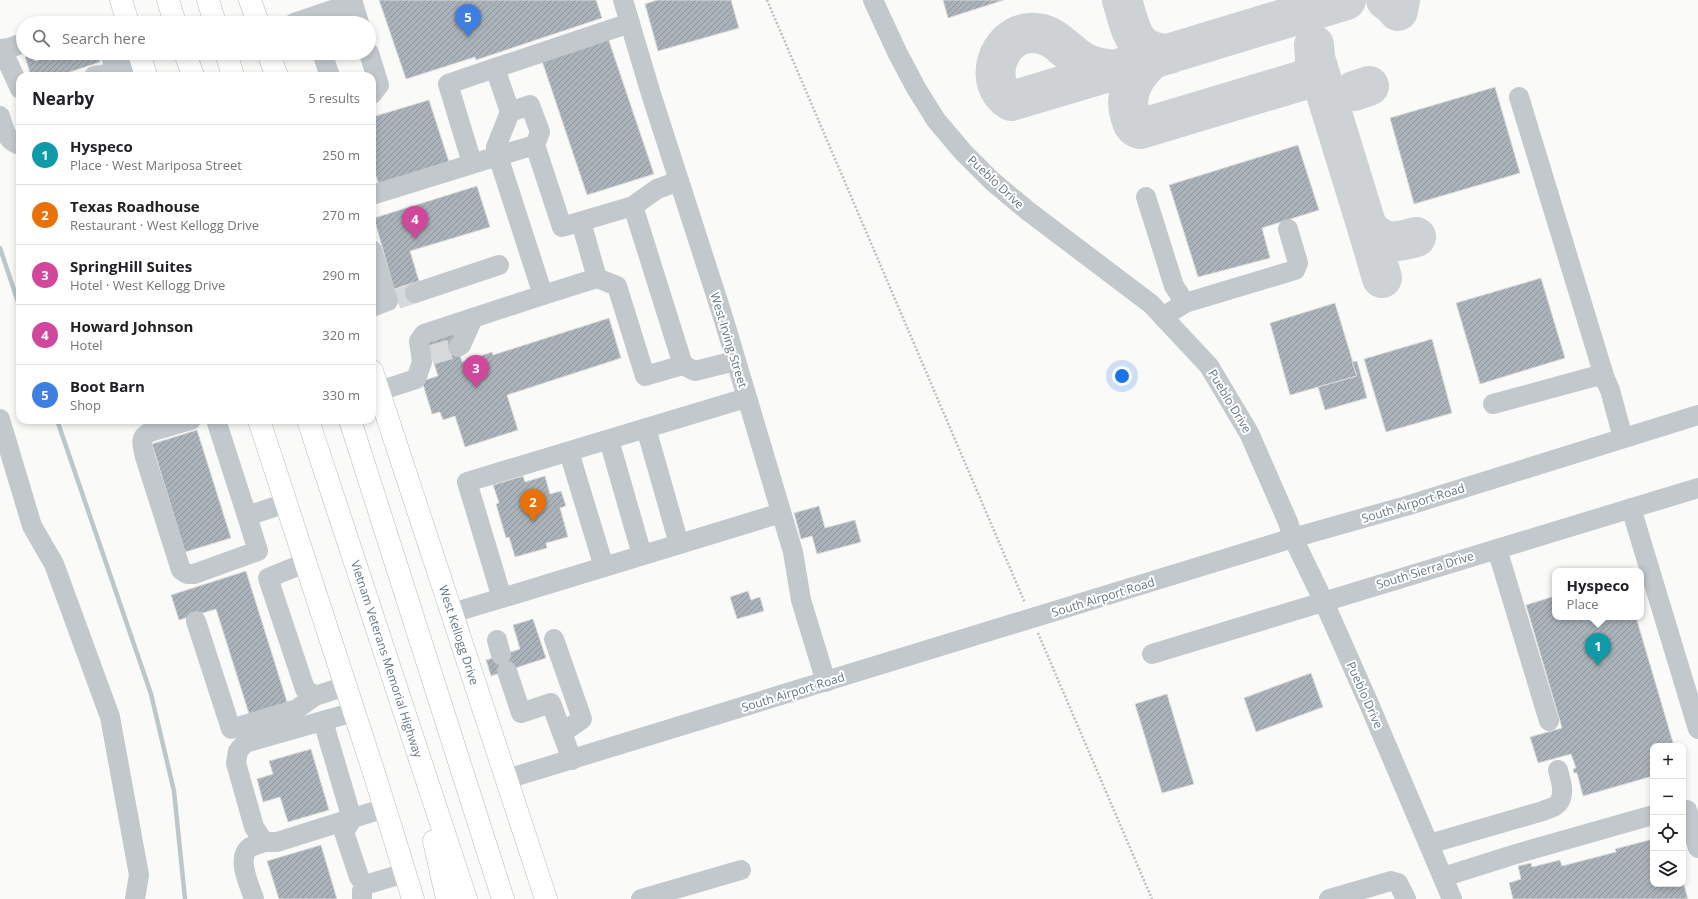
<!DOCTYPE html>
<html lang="en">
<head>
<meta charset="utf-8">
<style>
	:root { --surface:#fff; --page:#f6f6f6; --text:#202124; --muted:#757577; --line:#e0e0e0; --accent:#0f766e }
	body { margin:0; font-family:"Open Sans",sans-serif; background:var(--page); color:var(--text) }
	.controls { position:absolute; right:12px; bottom:12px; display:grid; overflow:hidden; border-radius:8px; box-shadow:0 2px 6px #0003 }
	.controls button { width:36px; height:36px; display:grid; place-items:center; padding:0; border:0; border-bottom:1px solid var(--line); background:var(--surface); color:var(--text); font:20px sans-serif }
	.you { position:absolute; left:1122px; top:376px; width:14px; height:14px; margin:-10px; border:3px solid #fff; border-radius:50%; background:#1a73e8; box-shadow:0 0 0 6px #1a73e833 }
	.badge { display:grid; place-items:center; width:26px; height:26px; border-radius:50%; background:var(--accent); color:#fff; font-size:13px; font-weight:700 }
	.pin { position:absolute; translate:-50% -33px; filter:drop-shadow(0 1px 2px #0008) }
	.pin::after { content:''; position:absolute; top:21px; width:14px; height:12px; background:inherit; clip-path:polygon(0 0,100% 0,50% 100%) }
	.popup { position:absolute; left:1552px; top:568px; width:92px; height:52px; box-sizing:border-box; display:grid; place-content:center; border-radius:8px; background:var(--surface); filter:drop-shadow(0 1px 3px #0005); font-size:13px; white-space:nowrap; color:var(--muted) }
	.popup b { font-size:15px; color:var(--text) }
	.popup::after { content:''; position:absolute; left:50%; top:100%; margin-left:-8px; border:8px solid transparent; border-top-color:var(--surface) }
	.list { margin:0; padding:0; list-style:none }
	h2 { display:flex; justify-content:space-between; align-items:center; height:52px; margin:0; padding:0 16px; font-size:17px }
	h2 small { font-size:13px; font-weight:400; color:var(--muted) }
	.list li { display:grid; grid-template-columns:26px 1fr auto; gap:12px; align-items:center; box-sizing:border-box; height:60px; padding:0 16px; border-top:1px solid var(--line) }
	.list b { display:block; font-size:15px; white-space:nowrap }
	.list p { margin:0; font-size:13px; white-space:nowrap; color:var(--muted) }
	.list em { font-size:13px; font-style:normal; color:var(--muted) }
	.icon { flex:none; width:22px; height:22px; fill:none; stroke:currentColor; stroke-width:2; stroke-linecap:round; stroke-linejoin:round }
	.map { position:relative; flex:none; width:1698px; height:899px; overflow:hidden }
	.search { position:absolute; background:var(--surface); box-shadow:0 2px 6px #0003; left:16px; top:16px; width:360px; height:44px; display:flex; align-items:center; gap:10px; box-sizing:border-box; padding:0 14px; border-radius:22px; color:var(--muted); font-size:15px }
	.panel { position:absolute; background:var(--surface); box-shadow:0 2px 6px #0003; left:16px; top:72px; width:360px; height:352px; border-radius:12px }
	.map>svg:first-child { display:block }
</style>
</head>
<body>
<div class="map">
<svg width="1698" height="899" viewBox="0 0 1698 899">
	<defs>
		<pattern id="building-hatch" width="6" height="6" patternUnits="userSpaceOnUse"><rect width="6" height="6" fill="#aab3b9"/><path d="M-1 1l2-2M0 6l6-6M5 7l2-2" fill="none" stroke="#8e969c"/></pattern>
	</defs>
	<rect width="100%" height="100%" fill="#fafaf8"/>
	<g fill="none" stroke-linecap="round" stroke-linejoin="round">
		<g stroke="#bbc7cb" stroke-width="4.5">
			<path d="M0,248L20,308"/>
			<path d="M57,420L151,694L174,791L185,899"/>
		</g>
		<g stroke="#ced2d4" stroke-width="40">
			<path d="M1122,0C1131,29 1132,53 1169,54"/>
			<path d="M1386,0L1393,5L1398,11L1400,0"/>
			<path d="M1314,45L1315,58L1367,227"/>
			<path d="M1152,59C1136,74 1123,92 1130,115C1132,122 1133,127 1140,129L1307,79L1314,69L1315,58"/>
			<path d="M1115,70L1011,101C982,84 997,35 1030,33C1054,31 1066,53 1085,63C1094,68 1105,69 1115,70L1346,0"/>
			<path d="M1354,91L1369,86"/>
			<path d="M1382,278L1367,227C1382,245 1396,243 1416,237"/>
		</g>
	</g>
	<g fill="url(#building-hatch)" stroke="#dcdcda">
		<path d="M379,0H596L602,18L476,60L475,57L406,79Z"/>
		<path d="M657,0H731L739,28L658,51L645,4Z"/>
		<path d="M943,0H1004L948,18Z"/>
		<path d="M608,38L654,174L587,195L542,61Z"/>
		<path d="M60,53H97L100,62L58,76H31L25,57L32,55L35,61Z"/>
		<path d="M1495,87L1520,173L1414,204L1390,118Z"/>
		<path d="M429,100L450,165L379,185L372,163V117Z"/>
		<path d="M1298,145L1319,210L1262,228L1270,258L1198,277L1169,185Z"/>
		<path d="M477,186L490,227L410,251L419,281L394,289L374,218Z"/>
		<path d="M1541,278L1565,358L1480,384L1456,303Z"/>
		<path d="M1335,303L1357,376L1290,395L1270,323Z"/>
		<path d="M609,318L621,358L507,395L518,430L465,447L455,416L443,420L440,412L432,414L422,381L438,376L425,336L452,328L462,362L492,352L493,355Z"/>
		<path d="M1432,339L1452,413L1386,432L1364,359Z"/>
		<path d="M1357,361L1367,398L1325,410L1318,387L1357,376L1352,362Z"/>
		<path d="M197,430L231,538L185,552L152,444Z"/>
		<path d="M523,476L525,482L545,476L550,494L561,491L566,506L560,508L568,537L546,543L547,548L515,557L509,537L506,538L496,504L499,503L493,485Z"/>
		<path d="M819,506L825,528L855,520L861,542L817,554L812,536L801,539L794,513Z"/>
		<path d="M246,571L288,705L250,717L216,609L179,620L171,595Z"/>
		<path d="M748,591L751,600L760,597L764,611L737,619L730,597Z"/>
		<path d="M1555,596V617H1636L1674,746H1653V776L1583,796L1577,773H1574L1573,769L1576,768L1571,754L1538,763L1530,737L1562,728L1526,605Z"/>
		<path d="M533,619L546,658L491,676L486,660L520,649L513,625Z"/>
		<path d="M1311,673L1323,707L1256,732L1244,698Z"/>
		<path d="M1167,694L1194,784L1162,793L1135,704Z"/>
		<path d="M311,749L329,810L288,822L280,797L263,802L257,779L273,774L269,761Z"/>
		<path d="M1653,839V884H1683V882L1688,899H1513L1509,883L1521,879L1518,866L1531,863L1532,867L1560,860L1562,866L1616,852L1615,849Z"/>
		<path d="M321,845L337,899H279L267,861Z"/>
	</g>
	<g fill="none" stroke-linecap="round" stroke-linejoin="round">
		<g stroke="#d5d9db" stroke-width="20" stroke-dasharray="20 10" stroke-linecap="butt">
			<path d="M397,299L415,293"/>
			<path d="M431,355L458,347"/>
		</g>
		<defs>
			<g id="major">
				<path d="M121,0L128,23"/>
				<path d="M250,0L258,23"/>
				<path d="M139,53L146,76"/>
				<path d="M268,53L277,76"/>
				<path d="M372,371L546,899"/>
				<path d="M259,420L375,776L413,899"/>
			</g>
			<g id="highway">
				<path d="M168,0L175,23"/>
				<path d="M208,0L215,23"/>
				<path d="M185,53L193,76"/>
				<path d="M226,53L233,76"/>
				<path d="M308,420L466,899"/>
				<path d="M350,420L503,899"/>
				<path d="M434,841L447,899"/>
			</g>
		</defs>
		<use href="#major" stroke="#b5babe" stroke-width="23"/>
		<use href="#highway" stroke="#b4b9bd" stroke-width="23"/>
		<g stroke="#bbbfc2" stroke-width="2.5" stroke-dasharray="2 2" stroke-linecap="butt">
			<path d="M767,0L1025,603"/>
			<path d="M1038,633L1152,899"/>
		</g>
		<g stroke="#c3c8cc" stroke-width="20">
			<path d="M352,0L359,23"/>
			<path d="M623,0L651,94L723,317L793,552L801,600L826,682"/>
			<path d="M873,0L897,52L916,88L936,120L963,152L992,181L1028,211L1151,304L1209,366L1249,433L1288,522L1293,538L1324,602L1369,704L1452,899"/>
			<path d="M294,23L353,3"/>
			<path d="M0,49L9,48L23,43"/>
			<path d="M2,49L20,89"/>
			<path d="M110,53L116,73"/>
			<path d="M322,53L330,76"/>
			<path d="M369,53L379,85L372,94"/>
			<path d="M495,68L630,23"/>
			<path d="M94,76L116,73L125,70H144"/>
			<path d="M1519,97L1605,379"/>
			<path d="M510,112L530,105L540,132L535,145"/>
			<path d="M0,116C4,129 6,141 20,145"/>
			<path d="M472,163L448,84L495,68L510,112L496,147L498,156L535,145L562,227L633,206L657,189L679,181"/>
			<path d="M372,195L498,156L543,295L424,334L419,341L422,362L416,379L379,391"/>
			<path d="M1146,197L1174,286L1185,303"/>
			<path d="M633,206L683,365L695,371L735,361"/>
			<path d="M581,222L597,278L617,286L645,376L683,365"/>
			<path d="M372,250L388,301L372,307"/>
			<path d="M415,293L499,265"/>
			<path d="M543,295L597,278"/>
			<path d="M1163,317L1185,303L1295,270L1298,263L1288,229"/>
			<path d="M458,347L461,345L473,318"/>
			<path d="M1493,404L1596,376L1605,379L1610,390L1623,438"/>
			<path d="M0,419L32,526L54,564L110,717L139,875L135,899"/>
			<path d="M191,420L150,432C138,438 143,446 145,457L181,570L187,574H194L258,551L247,516L286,503"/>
			<path d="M216,420L247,516"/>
			<path d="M646,428L679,544"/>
			<path d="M609,440L642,555"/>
			<path d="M569,452L604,567"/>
			<path d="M1631,508L1698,729"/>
			<path d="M1497,549L1549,721"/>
			<path d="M305,563L268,578L305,689L315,696L346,686"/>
			<path d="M502,598L781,513"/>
			<path d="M452,613L502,598L467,482L746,398"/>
			<path d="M196,621L231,729L297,709L315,696"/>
			<path d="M554,639L582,719L562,733"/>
			<path d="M497,640L501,655"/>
			<path d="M1152,654L1698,488"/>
			<path d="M507,671L521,713L551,703L572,760"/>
			<path d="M354,712L245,743L238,751L236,763L254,827L264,842H277L385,808"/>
			<path d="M323,721L352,819L344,832L359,877L365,885"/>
			<path d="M507,779L1293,538L1406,506L1698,415"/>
			<path d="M1687,810L1698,848"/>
			<path d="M1429,844L1543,811C1547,809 1552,808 1555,806C1567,798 1561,781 1558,770"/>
			<path d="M1443,877L1516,854L1653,815"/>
			<path d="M254,899C250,886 236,859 249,848C253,845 260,844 264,842"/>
			<path d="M362,899V891L365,885L405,873"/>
			<path d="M641,899L741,870"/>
			<path d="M1329,899L1391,881L1398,883L1406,899"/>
		</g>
		<use href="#major" stroke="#fff" stroke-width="22"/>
		<use href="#highway" stroke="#fff" stroke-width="22"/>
	</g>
	<g text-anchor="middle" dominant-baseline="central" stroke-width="4" stroke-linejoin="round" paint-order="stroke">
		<g font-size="12" fill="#657683" stroke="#fff">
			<text transform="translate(996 182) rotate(43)">Pueblo Drive</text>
			<text transform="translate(729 340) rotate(73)">West Irving Street</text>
			<text transform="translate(1230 401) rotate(59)">Pueblo Drive</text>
			<text transform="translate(1413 503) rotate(-17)">South Airport Road</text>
			<text transform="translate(1425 570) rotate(-17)">South Sierra Drive</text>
			<text transform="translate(1103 597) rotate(-17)">South Airport Road</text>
			<text transform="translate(459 635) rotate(72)">West Kellogg Drive</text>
			<text transform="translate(387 659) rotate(72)">Vietnam Veterans Memorial Highway</text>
			<text transform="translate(793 692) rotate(-17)">South Airport Road</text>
			<text transform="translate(1365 695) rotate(66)">Pueblo Drive</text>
		</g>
	</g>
</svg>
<div class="controls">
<button>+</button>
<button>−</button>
<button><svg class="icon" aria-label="locate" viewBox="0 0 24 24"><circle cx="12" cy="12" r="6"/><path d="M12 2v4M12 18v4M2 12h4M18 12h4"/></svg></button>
<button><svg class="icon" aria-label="layers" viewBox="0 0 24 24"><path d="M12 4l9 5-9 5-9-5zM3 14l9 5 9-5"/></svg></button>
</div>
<div class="you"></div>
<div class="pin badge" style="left:1598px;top:666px;background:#0f9aa8">1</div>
<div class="popup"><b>Hyspeco</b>Place</div>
<div class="pin badge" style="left:533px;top:522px;background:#e8710a">2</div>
<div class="pin badge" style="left:476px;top:388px;background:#d1479c">3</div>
<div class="pin badge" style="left:415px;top:239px;background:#d1479c">4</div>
<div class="pin badge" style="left:468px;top:37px;background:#3f7fe0">5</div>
<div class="search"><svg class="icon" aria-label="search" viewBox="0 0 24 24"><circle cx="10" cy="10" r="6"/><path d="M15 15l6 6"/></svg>Search here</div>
<section class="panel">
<h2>Nearby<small>5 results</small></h2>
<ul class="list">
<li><span class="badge" style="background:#0f9aa8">1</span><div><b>Hyspeco</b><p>Place · West Mariposa Street</p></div><em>250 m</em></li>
<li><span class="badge" style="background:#e8710a">2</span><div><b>Texas Roadhouse</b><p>Restaurant · West Kellogg Drive</p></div><em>270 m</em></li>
<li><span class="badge" style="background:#d1479c">3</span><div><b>SpringHill Suites</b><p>Hotel · West Kellogg Drive</p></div><em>290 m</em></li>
<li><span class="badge" style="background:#d1479c">4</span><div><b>Howard Johnson</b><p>Hotel</p></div><em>320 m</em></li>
<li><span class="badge" style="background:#3f7fe0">5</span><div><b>Boot Barn</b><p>Shop</p></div><em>330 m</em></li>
</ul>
</section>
</div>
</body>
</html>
